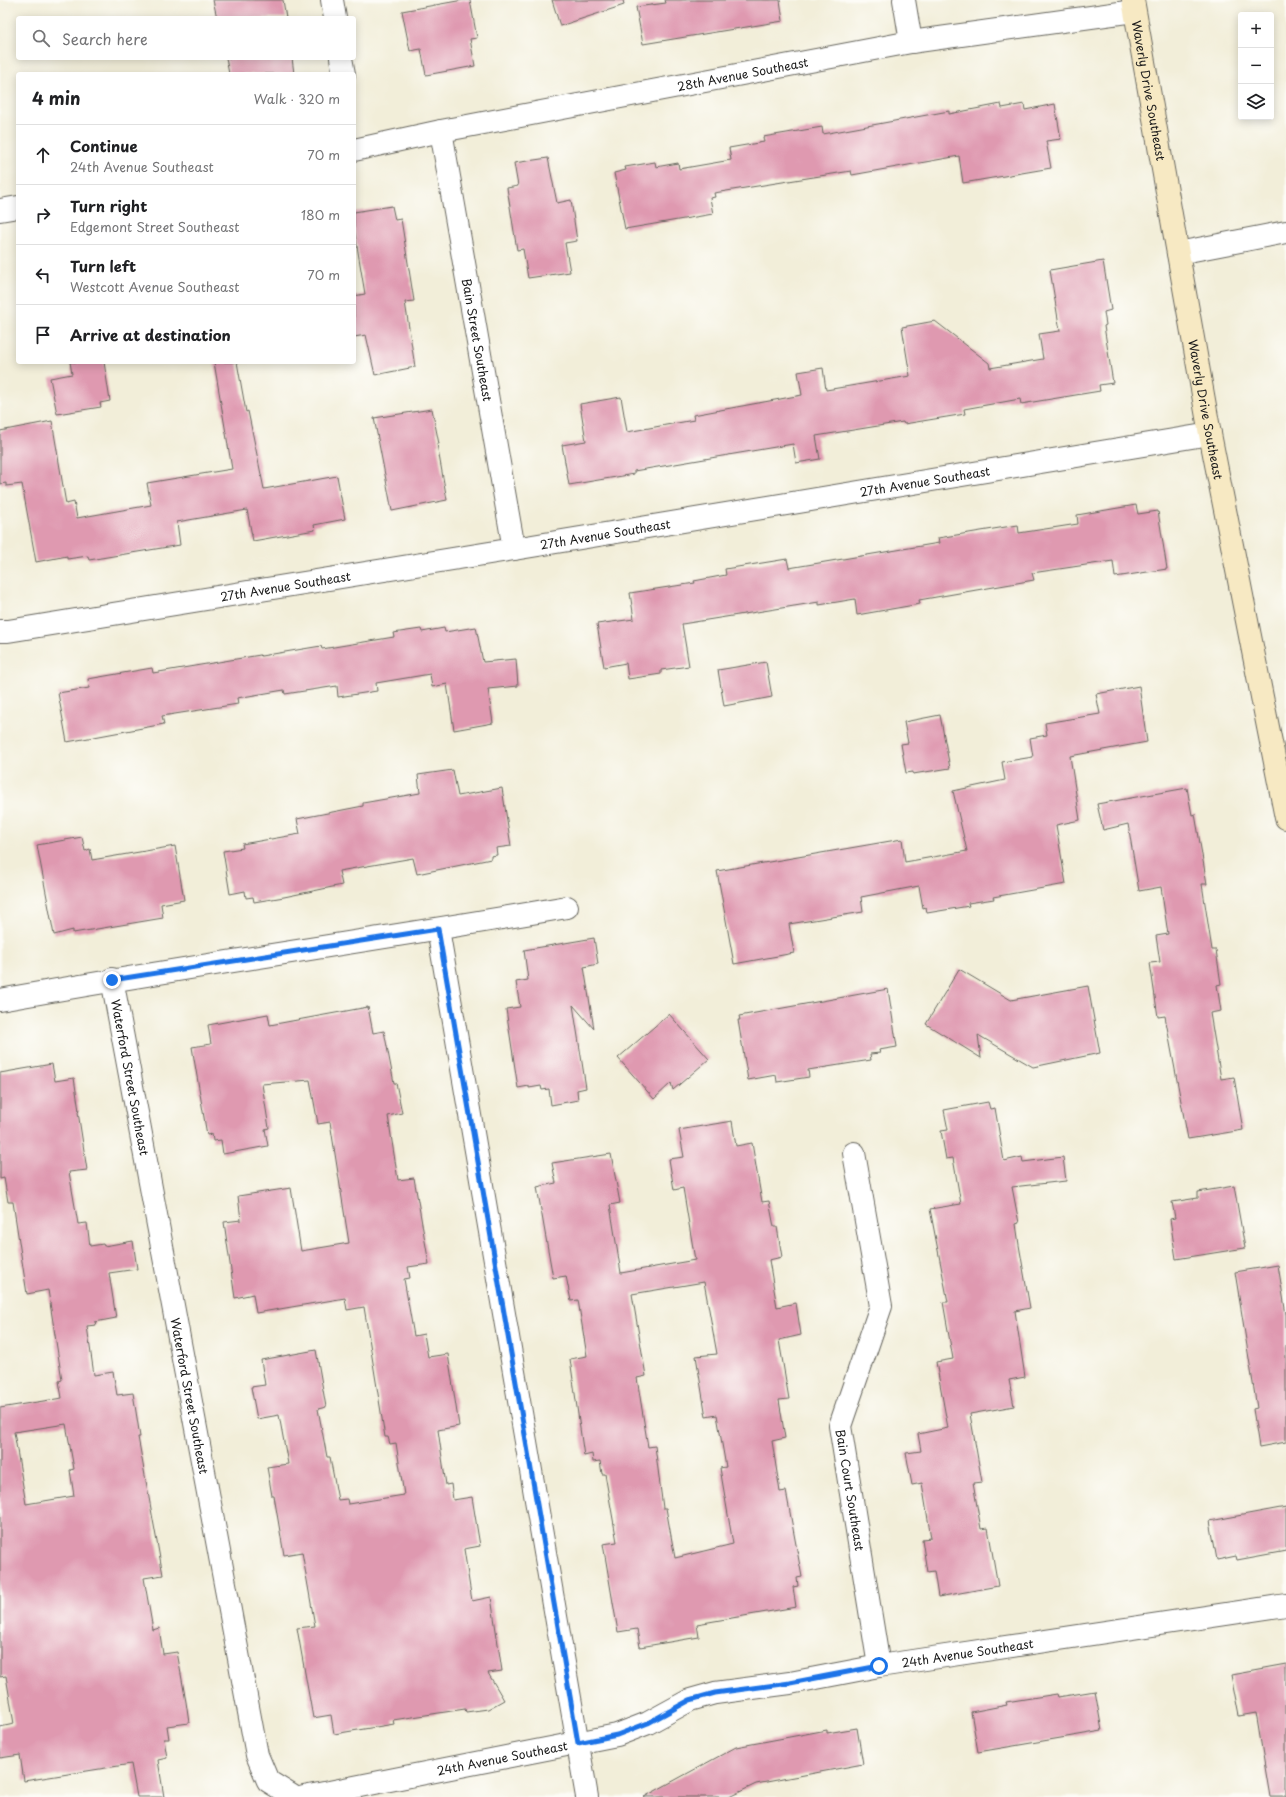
<!DOCTYPE html>
<html lang="en">
<head>
<meta charset="utf-8">
<style>
	:root { --surface:#fff; --page:#f2f2f2; --text:#202124; --muted:#757577; --line:#e0e0e0 }
	body { margin:0; font-family:"Playpen Sans",sans-serif; background:var(--page); color:var(--text) }
	.controls { position:absolute; right:12px; top:12px; display:grid; overflow:hidden; border-radius:4px; box-shadow:0 2px 10px #0003 }
	.controls button { width:36px; height:36px; display:grid; place-items:center; padding:0; border:0; border-bottom:1px solid var(--line); background:var(--surface); color:var(--text); font:20px sans-serif }
	.stop { position:absolute; width:12px; height:12px; margin:-9px; border:3px solid #1a73e8; border-radius:50%; background:#fff }
	.stop.end { background:#1a73e8; border-color:#fff; box-shadow:0 1px 4px #0008 }
	.list { margin:0; padding:0; list-style:none }
	h2 { display:flex; justify-content:space-between; align-items:center; height:52px; margin:0; padding:0 16px; font-size:17px }
	h2 small { font-size:13px; font-weight:400; color:var(--muted) }
	.list li { display:grid; grid-template-columns:26px 1fr auto; gap:12px; align-items:center; box-sizing:border-box; height:60px; padding:0 16px; border-top:1px solid var(--line) }
	.list b { display:block; font-size:15px; white-space:nowrap }
	.list p { margin:0; font-size:13px; white-space:nowrap; color:var(--muted) }
	.list em { font-size:13px; font-style:normal; color:var(--muted) }
	.icon { flex:none; width:22px; height:22px; fill:none; stroke:currentColor; stroke-width:2; stroke-linecap:round; stroke-linejoin:round }
	.map { position:relative; flex:none; width:1286px; height:1797px; overflow:hidden }
	.search { position:absolute; background:var(--surface); box-shadow:0 2px 10px #0003; left:16px; top:16px; width:340px; height:44px; display:flex; align-items:center; gap:10px; box-sizing:border-box; padding:0 14px; border-radius:4px; color:var(--muted); font-size:15px }
	.panel { position:absolute; background:var(--surface); box-shadow:0 2px 10px #0003; left:16px; top:72px; width:340px; height:292px; border-radius:4px }
	.map>svg:first-child { display:block }
</style>
</head>
<body>
<div class="map">
<svg width="1286" height="1797" viewBox="0 0 1286 1797">
	<rect width="100%" height="100%" fill="#fdfcf7"/>
	<filter id="ink" filterUnits="userSpaceOnUse"><feTurbulence type="fractalNoise" baseFrequency=".025" numOctaves="2"/><feDisplacementMap in="SourceGraphic" scale="8" xChannelSelector="R" yChannelSelector="G"/><feConvolveMatrix kernelMatrix="1 2 1 2 8 2 1 2 1" color-interpolation-filters="sRGB"/></filter>
	<filter id="wash" filterUnits="userSpaceOnUse"><feTurbulence type="fractalNoise" baseFrequency=".012" numOctaves="4" result="noise"/><feDisplacementMap in="SourceGraphic" scale="16" xChannelSelector="R" yChannelSelector="G"/><feGaussianBlur stdDeviation="0.9" result="paint"/><feColorMatrix in="noise" values="0 0 0 0 0 0 0 0 0 0 0 0 0 0 0 0 0 1.4 0 .05"/><feComposite in="paint" operator="in"/></filter>
	<g filter="url(#wash)">
		<rect width="100%" height="100%" fill="#f2eed9"/>
		<g id="blocks">
			<g fill="#df99b0" fill-rule="evenodd">
				<path d="M213,0H283L286,18H217Z"/>
				<path d="M463,0H470L477,38L470,39L475,66L426,75L421,49L410,51L402,11Z"/>
				<path d="M552,0H623L624,5L560,26Z"/>
				<path d="M665,0H780L783,21L643,44L636,7L666,3Z"/>
				<path d="M226,58H292L294,74H229Z"/>
				<path d="M1001,104L1002,108L1024,104L1025,110L1055,104L1061,139L1046,141L1051,168L963,183L959,156L852,175L851,171L714,193L715,197L710,198L713,214L625,229L614,173L626,170L625,167L655,162L656,167L678,163L679,169L731,160L729,148L764,142L763,137L822,127L823,134L949,111V114Z"/>
				<path d="M548,158L557,203L571,200L577,241L565,243L570,272L528,278L523,249L517,250L507,188L518,186L514,163Z"/>
				<path d="M392,206L395,220L401,219L414,301L405,302L415,367L375,375L366,335L354,337V296L365,294L354,228V212Z"/>
				<path d="M1103,261L1111,310L1104,312L1106,325L1104,326L1113,383L1099,385L1100,391L1021,404L1020,399L964,409L965,414L904,424L903,422L816,436L820,459L796,463L793,444L634,471V474L569,485L562,445L586,441L580,404L621,397L627,432L694,420L693,415L802,395L798,372L823,368L826,390L910,376L902,327L935,321L989,363L990,368L1043,359L1039,334L1060,331L1050,270Z"/>
				<path d="M70,362H104L110,401L100,403L101,407L57,414L50,378L72,374Z"/>
				<path d="M214,362H237L246,412L248,411L264,489L337,476L345,519L314,525L315,530L253,541L247,510L177,522L180,545L89,560L88,556L67,559V556L36,562L22,484L6,486V483L0,484V431L52,421L66,504L74,502L77,518L151,505L147,483L232,469Z"/>
				<path d="M432,409L439,444H437L447,500L392,511L374,418Z"/>
				<path d="M1136,505L1138,514L1158,511L1167,569L1115,577L1113,561L1032,573L1034,580L919,600L920,604L857,615L855,599L819,605V602L682,624L689,666L661,670V674L628,679L626,663L604,667L597,624L634,619L630,593L695,583L694,581L726,575L725,569L787,559L789,568L939,543L938,538L1018,525L1019,533L1078,524L1077,515Z"/>
				<path d="M476,627L483,662L516,659L518,686L488,689L493,723L454,730L447,684L432,687L430,674L376,683L377,691L338,697L337,686L285,694L284,690L237,698L238,704L162,716L164,724L67,742L58,693L89,688L88,679L152,668L153,673L260,655L261,656L321,646L322,649L394,637L393,633L421,629L422,632L444,628L445,632Z"/>
				<path d="M766,662L772,697L724,706L718,670Z"/>
				<path d="M1139,686L1147,742L1070,756L1080,820L1056,825L1066,884L993,897L994,899L968,903L969,906L927,913L926,907L923,908L919,886L861,897L863,912L789,924L794,953L734,964L717,871L902,839L905,862L967,851L953,791L1005,780L1002,762L1033,757L1030,738L1047,735L1045,723L1100,714L1096,694Z"/>
				<path d="M940,715L950,768L913,774V772L906,773L901,744L908,743L904,722Z"/>
				<path d="M453,770L458,796L502,788L511,846L496,848L497,855L491,856V859L417,874L413,858L339,871L342,885L284,897L254,902L253,897L246,898L245,891L230,894L223,851L243,848L242,844L300,834L297,819L363,806V803L420,793L418,775Z"/>
				<path d="M1187,788L1192,815L1195,814L1207,884H1202L1212,950H1216L1221,984L1217,985L1221,1011L1210,1013L1221,1079L1234,1077L1243,1130L1188,1139L1165,1016L1158,1017L1150,963L1160,962L1156,936L1168,934L1161,887L1139,891L1128,824L1103,830L1097,804Z"/>
				<path d="M82,837L85,851L90,849L92,860L175,846L184,900L161,904L163,918L73,933V930L54,935L37,845Z"/>
				<path d="M594,938L598,964L584,967L594,1029L573,1005L586,1088L577,1090L578,1100L551,1105L549,1089L542,1090L541,1086L529,1088V1086L518,1088L506,1009L520,1007L516,982L528,980L524,950Z"/>
				<path d="M959,969L1011,1000L1088,986L1100,1053L1033,1067L978,1035L981,1058L926,1024Z"/>
				<path d="M888,989L897,1047L879,1050L880,1053L870,1054L871,1060L808,1070L809,1077L777,1082L776,1075L748,1080L738,1020H740L739,1016Z"/>
				<path d="M368,1007L373,1033L384,1031L394,1083H396L402,1113L388,1116L398,1180L414,1178L429,1264L408,1267L410,1278L404,1279L414,1336L424,1334L428,1357L448,1354L459,1426L438,1430L446,1485L451,1484L453,1500L472,1497L480,1546L464,1549L472,1601L491,1597L502,1671L488,1673L504,1700L488,1709L466,1712L465,1709L406,1718L393,1720L394,1724L334,1734L331,1715L313,1718L297,1628L315,1626L302,1552L284,1555L274,1496H272L267,1467L288,1464L279,1415L257,1419L251,1387L265,1385L261,1360L316,1350L326,1407L318,1409L327,1457H330L338,1500L347,1499L348,1504L404,1495L396,1443L390,1444L388,1437H385L364,1307L347,1310L345,1298L256,1313L253,1294L235,1298L224,1222L241,1220L238,1196L291,1188L301,1251L349,1243L330,1122L318,1124L310,1080L262,1084L269,1128L265,1129L268,1146L223,1154L221,1140L213,1141L212,1134L207,1135L192,1047L211,1044L208,1025L268,1014L270,1025Z"/>
				<path d="M669,1014L709,1059L673,1090L671,1083L654,1099L618,1058Z"/>
				<path d="M52,1064L55,1081L74,1078L79,1111L78,1112L87,1170L69,1172L78,1224L87,1223L90,1246L103,1244L104,1246L133,1241L137,1269L109,1273L116,1318L95,1322L96,1325L87,1326L94,1375L113,1372L117,1395L133,1393L140,1437H138L163,1575L144,1578L153,1630L159,1628L163,1654L177,1652L186,1702L189,1723L167,1726L169,1739H164L167,1758L158,1760L164,1797H137L131,1764L24,1781L20,1755L0,1758V1727L14,1724L6,1676L0,1677V1408L62,1398L59,1381L62,1380L48,1290L27,1294L13,1202H8L4,1178L0,1179V1073ZM66,1424L74,1469L70,1470L74,1496L26,1504L14,1432Z"/>
				<path d="M988,1102L990,1109L995,1108L1004,1161L1022,1157L1023,1162L1063,1157L1066,1181L1012,1187L1019,1223L1016,1224L1019,1245L1030,1308L1015,1311L1025,1377L1009,1380L1014,1406L970,1414L982,1482L973,1483L981,1529L988,1528L998,1586L938,1597L934,1571L927,1572L922,1539L931,1538L922,1483L912,1485L906,1453L921,1451L918,1434L948,1428L936,1362L953,1359L943,1302H948L930,1209L961,1204L953,1158L946,1159L941,1131L948,1130L944,1110Z"/>
				<path d="M732,1121L736,1146L752,1143L762,1202L769,1201L774,1227H777L782,1257L769,1260L777,1307L796,1303L801,1335L779,1340L789,1399L779,1400L785,1438L772,1441L780,1492L786,1491L802,1577L797,1578L798,1586L793,1587L796,1607L697,1624L699,1637L640,1647L637,1629L618,1632L603,1544L617,1542L605,1474H602L600,1461L593,1462L592,1454L584,1456L570,1359L587,1356L578,1300L571,1301L566,1276L553,1278L537,1187L556,1183L552,1163L611,1154L620,1203L610,1205L621,1273L695,1260L683,1188L674,1190L669,1159L684,1157L679,1130ZM704,1282L717,1354L696,1356L706,1417L717,1415L726,1467L720,1468L733,1544L675,1558L666,1508H663L655,1446L648,1447L637,1378L646,1376L632,1294Z"/>
				<path d="M1234,1186L1245,1248L1176,1259L1170,1219L1175,1218L1172,1202L1198,1198V1192Z"/>
				<path d="M1278,1265L1286,1315V1442L1259,1447L1253,1409L1257,1408L1235,1272Z"/>
				<path d="M1286,1507V1551L1237,1560L1236,1556L1217,1560L1210,1521Z"/>
				<path d="M1286,1665V1797H1270L1256,1713L1239,1716L1231,1675Z"/>
				<path d="M1095,1691L1102,1731L978,1752L971,1712L1007,1705L1006,1702L1057,1694L1058,1697Z"/>
				<path d="M857,1728L863,1764L756,1784L729,1797H644L736,1747L827,1730V1733Z"/>
			</g>
		</g>
	</g>
	<g filter="url(#ink)">
		<use href="#blocks" fill-opacity="0" stroke="#67665e" stroke-width="1"/>
		<g fill="none" stroke-linecap="round" stroke-linejoin="round">
			<defs>
				<g id="street">
					<path d="M332,0L335,18"/>
					<path d="M904,0L911,42"/>
					<path d="M341,58L344,74"/>
					<path id="s1" d="M441,131L514,549"/>
					<path id="s2" d="M354,150L441,131L911,42L1134,11"/>
					<path d="M0,210L18,207"/>
					<path d="M1178,253L1286,232"/>
					<path id="s3" d="M0,631H8L514,549L1210,434"/>
					<path d="M438,929L587,1797"/>
					<path id="s4" d="M112,979L257,1755L268,1781L294,1797"/>
					<path d="M0,1000C188,966 378,940 567,907"/>
					<path id="s5" d="M854,1153L881,1306L840,1426L879,1666"/>
					<path id="s6" d="M304,1797L617,1735L648,1723L690,1700L715,1693L790,1683L879,1666L1286,1605"/>
				</g>
				<g id="secondary">
					<path id="s7" d="M1133,0L1210,434L1286,818"/>
				</g>
			</defs>
			<use href="#street" stroke="#67665e" stroke-width="24"/>
			<use href="#secondary" stroke="#67665e" stroke-width="24"/>
			<use href="#street" stroke="#fff" stroke-width="22"/>
			<use href="#secondary" stroke="#f7e9c3" stroke-width="22"/>
		</g>
	</g>
	<g fill="none" stroke-linecap="round" stroke-linejoin="round" filter="url(#ink)">
		<path stroke="#1a73e8" stroke-width="5" d="M112,980L438,929L578,1743L617,1735L648,1723L690,1700L715,1693L790,1683L879,1666"/>
	</g>
	<g text-anchor="middle" dominant-baseline="central" stroke-width="3" stroke-linejoin="round" paint-order="stroke">
		<g font-size="12" fill="#1c1c1c" stroke="#fdfcf7">
			<text stroke="none"><textPath href="#s2" startOffset="396">28th Avenue Southeast</textPath></text>
			<text stroke="none"><textPath href="#s7" startOffset="92">Waverly Drive Southeast</textPath></text>
			<text stroke="none"><textPath href="#s1" startOffset="212">Bain Street Southeast</textPath></text>
			<text stroke="none"><textPath href="#s7" startOffset="416">Waverly Drive Southeast</textPath></text>
			<text stroke="none"><textPath href="#s3" startOffset="937">27th Avenue Southeast</textPath></text>
			<text stroke="none"><textPath href="#s3" startOffset="613">27th Avenue Southeast</textPath></text>
			<text stroke="none"><textPath href="#s3" startOffset="289">27th Avenue Southeast</textPath></text>
			<text stroke="none"><textPath href="#s4" startOffset="100">Waterford Street Southeast</textPath></text>
			<text stroke="none"><textPath href="#s4" startOffset="424">Waterford Street Southeast</textPath></text>
			<text stroke="none"><textPath href="#s5" startOffset="347">Bain Court Southeast</textPath></text>
			<text stroke="none"><textPath href="#s6" startOffset="682">24th Avenue Southeast</textPath></text>
			<text stroke="none"><textPath href="#s6" startOffset="202">24th Avenue Southeast</textPath></text>
		</g>
	</g>
</svg>
<div class="controls">
<button>+</button>
<button>−</button>
<button><svg class="icon" aria-label="layers" viewBox="0 0 24 24"><path d="M12 4l9 5-9 5-9-5zM3 14l9 5 9-5"/></svg></button>
</div>
<div class="stop" style="left:879px;top:1666px"></div>
<div class="stop end" style="left:112px;top:980px"></div>
<div class="search"><svg class="icon" aria-label="search" viewBox="0 0 24 24"><circle cx="10" cy="10" r="6"/><path d="M15 15l6 6"/></svg>Search here</div>
<section class="panel">
<h2>4 min<small>Walk · 320 m</small></h2>
<ul class="list">
<li><svg class="icon" aria-label="ahead" viewBox="0 0 24 24"><path d="M12 20V5M6 11l6-6 6 6"/></svg><div><b>Continue</b><p>24th Avenue Southeast</p></div><em>70 m</em></li>
<li><svg class="icon" aria-label="right" viewBox="0 0 24 24"><path d="M7 20v-9h11M14 6l5 5-5 5"/></svg><div><b>Turn right</b><p>Edgemont Street Southeast</p></div><em>180 m</em></li>
<li><svg class="icon" aria-label="left" viewBox="0 0 24 24"><path d="M17 20v-9H6M10 6l-5 5 5 5"/></svg><div><b>Turn left</b><p>Westcott Avenue Southeast</p></div><em>70 m</em></li>
<li><svg class="icon" aria-label="arrive" viewBox="0 0 24 24"><path d="M6 21V4h12l-3 4 3 4H6"/></svg><div><b>Arrive at destination</b></div></li>
</ul>
</section>
</div>
</body>
</html>
